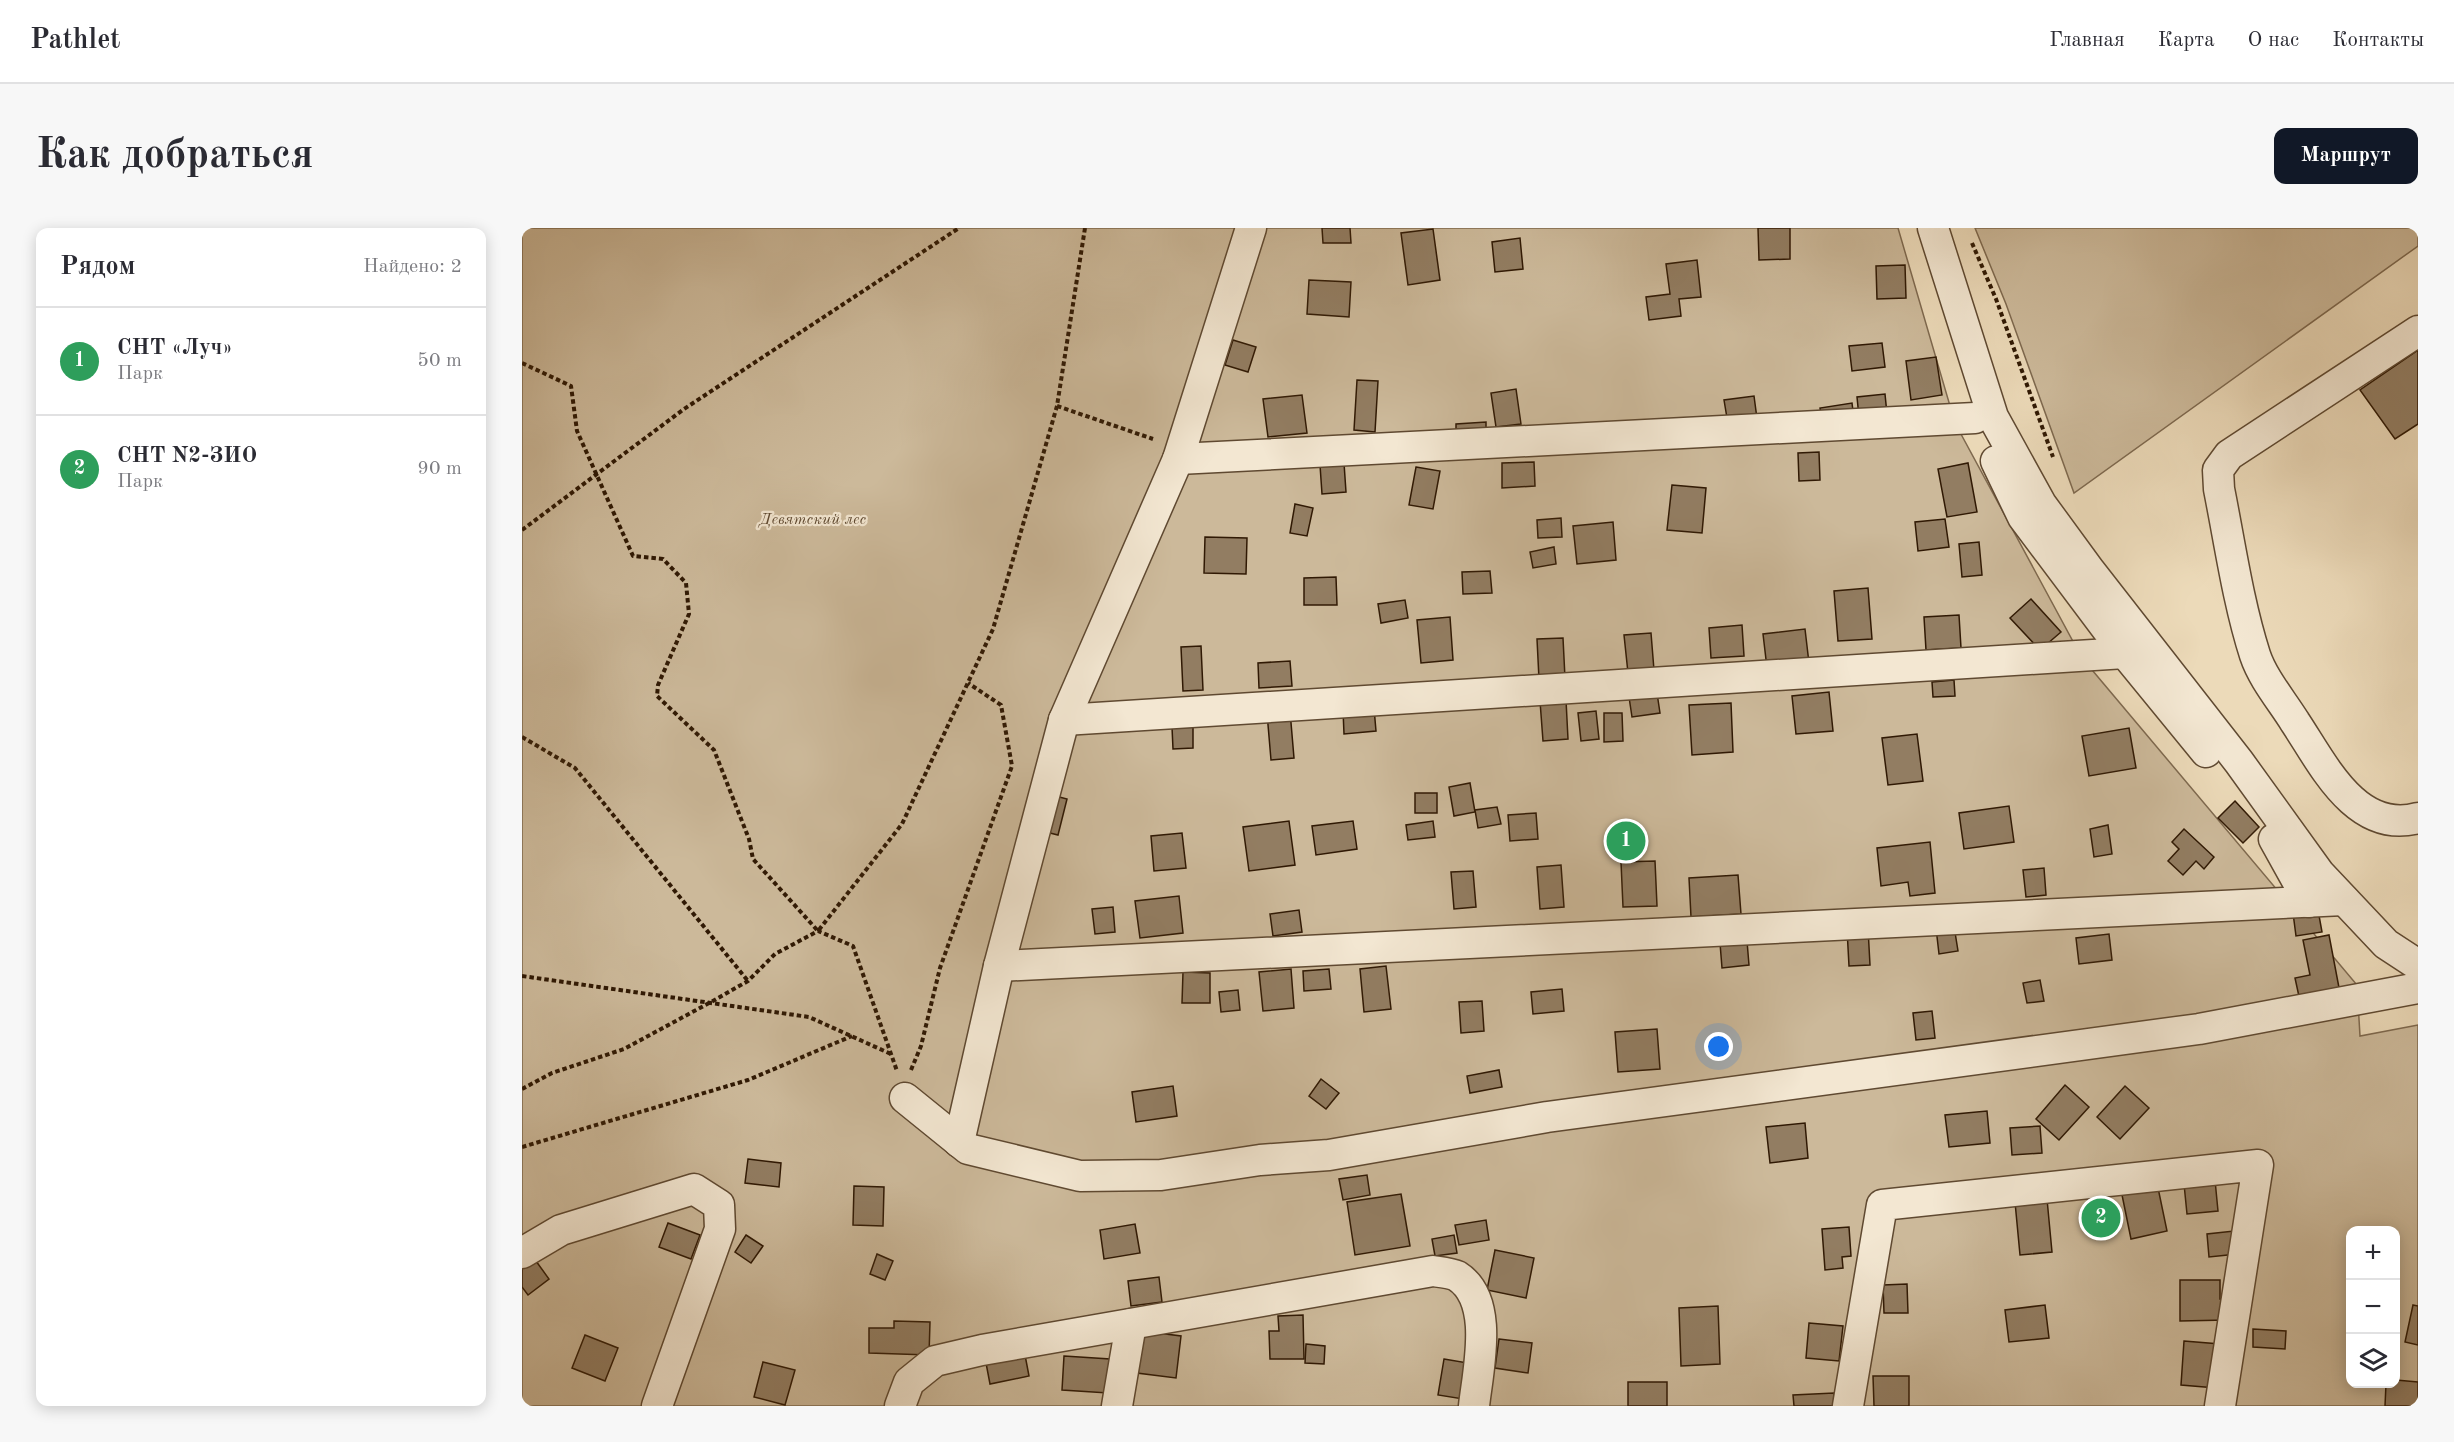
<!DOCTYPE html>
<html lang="ru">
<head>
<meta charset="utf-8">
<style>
	:root { --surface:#fff; --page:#f7f7f7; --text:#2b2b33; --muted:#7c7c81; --line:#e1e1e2; --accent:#111827 }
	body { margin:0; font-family:"Old Standard TT",serif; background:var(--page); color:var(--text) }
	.controls { position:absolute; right:18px; bottom:18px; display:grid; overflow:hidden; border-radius:12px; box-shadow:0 3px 15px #0003 }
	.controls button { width:54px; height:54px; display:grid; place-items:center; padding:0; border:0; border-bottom:2px solid var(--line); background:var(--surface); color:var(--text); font:30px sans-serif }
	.you { position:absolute; left:1197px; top:819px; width:21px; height:21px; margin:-15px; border:4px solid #fff; border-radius:50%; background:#1a73e8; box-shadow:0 0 0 9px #1a73e833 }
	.badge { display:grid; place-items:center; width:39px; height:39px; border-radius:50%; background:var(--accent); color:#fff; font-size:20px; font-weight:700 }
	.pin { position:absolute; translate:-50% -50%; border:3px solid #fff; box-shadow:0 2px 6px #0006 }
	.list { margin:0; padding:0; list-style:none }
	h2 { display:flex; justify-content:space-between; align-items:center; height:78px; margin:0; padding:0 24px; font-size:26px }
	h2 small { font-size:20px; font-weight:400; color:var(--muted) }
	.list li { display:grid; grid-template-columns:39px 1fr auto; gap:18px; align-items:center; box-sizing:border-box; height:108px; padding:0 24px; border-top:2px solid var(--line) }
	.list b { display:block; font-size:22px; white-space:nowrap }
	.list p { margin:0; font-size:20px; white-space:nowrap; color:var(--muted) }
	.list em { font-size:20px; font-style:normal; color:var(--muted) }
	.icon { flex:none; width:33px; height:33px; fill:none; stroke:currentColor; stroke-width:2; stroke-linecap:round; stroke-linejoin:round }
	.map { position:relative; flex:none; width:1896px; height:1178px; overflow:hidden; border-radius:12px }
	header { display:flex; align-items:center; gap:36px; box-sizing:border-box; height:84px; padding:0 30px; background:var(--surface); border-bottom:2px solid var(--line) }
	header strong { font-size:28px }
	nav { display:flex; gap:33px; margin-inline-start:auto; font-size:21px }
	.intro { display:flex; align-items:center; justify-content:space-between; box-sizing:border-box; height:144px; padding:0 36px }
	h1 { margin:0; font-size:42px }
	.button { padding:15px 27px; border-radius:12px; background:var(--accent); color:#fff; font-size:21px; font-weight:700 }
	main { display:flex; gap:36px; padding:0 36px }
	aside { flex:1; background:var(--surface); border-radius:12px; box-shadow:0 3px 15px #0003 }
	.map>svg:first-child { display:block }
</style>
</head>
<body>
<header>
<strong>Pathlet</strong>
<nav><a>Главная</a><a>Карта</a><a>О нас</a><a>Контакты</a></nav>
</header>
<div class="intro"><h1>Как добраться</h1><a class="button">Маршрут</a></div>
<main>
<aside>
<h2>Рядом<small>Найдено: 2</small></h2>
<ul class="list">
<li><span class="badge" style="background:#2e9e5b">1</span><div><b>СНТ «Луч»</b><p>Парк</p></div><em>50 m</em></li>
<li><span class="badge" style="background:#2e9e5b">2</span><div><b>СНТ N2-ЗИО</b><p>Парк</p></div><em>90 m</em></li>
</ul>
</aside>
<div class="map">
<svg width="1896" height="1178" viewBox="0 0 1896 1178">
	<rect width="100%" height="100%" fill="#ecdab9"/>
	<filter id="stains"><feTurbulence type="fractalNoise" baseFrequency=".00333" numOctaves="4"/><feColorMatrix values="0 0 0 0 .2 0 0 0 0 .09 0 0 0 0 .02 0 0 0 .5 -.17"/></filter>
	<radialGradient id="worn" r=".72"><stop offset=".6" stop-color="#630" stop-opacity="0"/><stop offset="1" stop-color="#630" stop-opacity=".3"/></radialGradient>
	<g fill="#ccb99a" stroke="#7e694f" stroke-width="1.5" fill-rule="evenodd">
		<path d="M0,0H1376L1433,195L1560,430L1835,757L1838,808L1896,797V1178H0ZM1828,1002H1874V1156H1828Z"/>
		<path d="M1453,0H1896V18L1552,265L1484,76Z"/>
	</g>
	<g fill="#927d62" stroke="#301904" stroke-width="1.5">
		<path d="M800,0H828L829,15H801Z"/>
		<path d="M1236,0H1268V31L1237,32Z"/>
		<path d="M911,1L918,52L886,57L879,5Z"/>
		<path d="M998,10L1001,41L973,44L970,14Z"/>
		<path d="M1175,32L1179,69L1157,71L1159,88L1127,92L1124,69L1148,66L1144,36Z"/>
		<path d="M1383,37L1384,70L1355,71L1354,38Z"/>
		<path d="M787,52L829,54L827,89L785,86Z"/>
		<path d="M711,112L734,119L726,144L703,137Z"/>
		<path d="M1360,115L1363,139L1330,143L1327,118Z"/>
		<path d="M1896,122V196L1873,211L1838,162Z"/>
		<path d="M1414,129L1420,167L1389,172L1384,133Z"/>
		<path d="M835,152L856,153L853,204L832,202Z"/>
		<path d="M994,161L999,196L974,199L969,165Z"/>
		<path d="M1363,166L1365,186L1337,189L1335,169Z"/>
		<path d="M780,167L785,205L746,209L741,171Z"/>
		<path d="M1232,168L1236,198L1207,202L1202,172Z"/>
		<path d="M1330,175L1332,191L1301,196L1298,180Z"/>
		<path d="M964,194V210L934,211V196Z"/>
		<path d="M1297,224L1298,252L1277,253L1276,225Z"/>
		<path d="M1012,234L1013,258L980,260V235Z"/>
		<path d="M822,235L824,264L800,266L798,237Z"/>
		<path d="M1446,235L1455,284L1425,289L1416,241Z"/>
		<path d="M894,239L918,243L911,281L887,277Z"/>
		<path d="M1150,257L1184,260L1180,305L1145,302Z"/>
		<path d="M773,276L791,280L785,308L768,305Z"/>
		<path d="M1039,290L1040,309L1016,310L1015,292Z"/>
		<path d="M1423,291L1427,319L1396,323L1393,294Z"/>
		<path d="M1091,294L1094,332L1055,336L1051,298Z"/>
		<path d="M683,309L725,310L724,346L682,345Z"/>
		<path d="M1457,314L1460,347L1440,349L1437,316Z"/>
		<path d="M1032,319L1034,336L1011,340L1008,324Z"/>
		<path d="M968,343L970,365L941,366L940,344Z"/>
		<path d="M814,349L815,377H782V350Z"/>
		<path d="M1346,360L1350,411L1316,413L1312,363Z"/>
		<path d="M1509,371L1539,404L1518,422L1488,390Z"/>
		<path d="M883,372L886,390L859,395L856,376Z"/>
		<path d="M1437,387L1439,420L1404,422L1402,389Z"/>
		<path d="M928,389L931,432L899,435L895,392Z"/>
		<path d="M1220,397L1222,428L1189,430L1187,400Z"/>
		<path d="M1283,401L1287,435L1245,440L1241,406Z"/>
		<path d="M1129,405L1132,442L1106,445L1102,407Z"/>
		<path d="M1041,410L1043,450L1017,451L1015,411Z"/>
		<path d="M679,418L681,462L661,463L659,419Z"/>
		<path d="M768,433L770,458L737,460L736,435Z"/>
		<path d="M1432,452L1433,468L1411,469L1410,454Z"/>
		<path d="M1307,464L1311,503L1274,506L1270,468Z"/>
		<path d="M1135,465L1138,485L1110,489L1107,469Z"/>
		<path d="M1044,472L1046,511L1021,513L1018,473Z"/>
		<path d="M1209,475L1211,524L1170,527L1167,477Z"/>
		<path d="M852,480L854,503L822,506L821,482Z"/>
		<path d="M768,483L772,530L749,532L745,485Z"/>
		<path d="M1074,483L1077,511L1059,513L1056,485Z"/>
		<path d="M1082,485H1100L1101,513L1082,514Z"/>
		<path d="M671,498V520L651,521L650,499Z"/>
		<path d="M1607,500L1614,540L1567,548L1560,508Z"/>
		<path d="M1395,506L1401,553L1366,557L1360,510Z"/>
		<path d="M948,555L953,584L932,588L927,559Z"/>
		<rect x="893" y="565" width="22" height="20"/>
		<path d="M526,566L545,571L536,607L516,602Z"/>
		<path d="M1713,573L1737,599L1721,615L1696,590Z"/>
		<path d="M1487,578L1492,614L1442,621L1437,585Z"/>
		<path d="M975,579L979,596L956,600L953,582Z"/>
		<path d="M1014,585L1016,611L988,613L986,587Z"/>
		<path d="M767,593L773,637L727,643L721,599Z"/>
		<path d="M831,593L835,621L794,627L790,598Z"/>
		<path d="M911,593L913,609L886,612L884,597Z"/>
		<path d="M1586,597L1590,626L1572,629L1568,601Z"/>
		<path d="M1662,601L1692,629L1682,641L1674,633L1661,647L1646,633L1657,621L1650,614Z"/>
		<path d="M660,605L664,640L632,643L629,608Z"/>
		<path d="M1408,614L1413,665L1388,668L1386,654L1359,658L1355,620Z"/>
		<path d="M1133,633L1135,678L1101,679L1099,634Z"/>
		<path d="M1039,637L1042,679L1018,681L1015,639Z"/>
		<path d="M1522,640L1524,667L1504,669L1501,642Z"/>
		<path d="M951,643L954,679L932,681L929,644Z"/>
		<path d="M1216,647L1219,686L1169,689L1167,650Z"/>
		<path d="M657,668L661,705L618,710L613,673Z"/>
		<path d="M591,679L593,704L573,706L570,681Z"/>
		<path d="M777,682L780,704L751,708L748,686Z"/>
		<path d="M1796,682L1800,704L1774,708L1771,685Z"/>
		<path d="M1432,698L1436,723L1417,726L1414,700Z"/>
		<path d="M1346,700L1348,737L1327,738L1325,701Z"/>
		<path d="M1587,706L1590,732L1557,736L1554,710Z"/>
		<path d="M1807,707L1818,765L1778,773L1773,750L1788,747L1781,712Z"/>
		<path d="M1225,713L1227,737L1200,740L1198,715Z"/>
		<path d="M864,738L869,781L842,784L838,741Z"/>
		<path d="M769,741L772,780L741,783L737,744Z"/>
		<path d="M807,741L809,761L782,763L781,743Z"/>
		<path d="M661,744L688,745V775H660Z"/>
		<path d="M1518,752L1522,773L1505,775L1501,755Z"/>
		<path d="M1040,761L1042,783L1011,786L1009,764Z"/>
		<path d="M716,762L718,782L699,784L697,764Z"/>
		<path d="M960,773L962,803L939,805L937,774Z"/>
		<path d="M1410,783L1413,810L1394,812L1391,785Z"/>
		<path d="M1135,801L1138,841L1096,844L1093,804Z"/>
		<path d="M977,842L980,859L948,865L945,848Z"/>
		<path d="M799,851L817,865L804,881L787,868Z"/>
		<path d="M1543,857L1567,879L1537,912L1514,891Z"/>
		<path d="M651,858L655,888L614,894L610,864Z"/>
		<path d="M1603,858L1627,880L1598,911L1575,889Z"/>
		<path d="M1465,883L1468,915L1427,919L1423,887Z"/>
		<path d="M1283,895L1286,930L1248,935L1244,899Z"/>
		<path d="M1518,898L1520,925L1490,927L1488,900Z"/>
		<path d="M226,931L259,935L257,959L223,955Z"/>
		<path d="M845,947L848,967L821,972L817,951Z"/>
		<path d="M1693,952L1696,983L1665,986L1662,956Z"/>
		<path d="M1635,955L1645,1003L1609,1011L1599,962Z"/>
		<path d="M332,958L362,959L361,998L331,997Z"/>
		<path d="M879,966L888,1018L833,1027L825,974Z"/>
		<path d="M1525,971L1530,1024L1498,1027L1493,974Z"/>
		<path d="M964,992L967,1012L937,1017L933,997Z"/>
		<path d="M146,995L178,1007L169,1031L137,1019Z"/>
		<path d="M613,996L618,1025L582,1031L578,1002Z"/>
		<path d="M1327,999L1329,1028L1320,1029L1321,1040L1303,1042L1300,1001Z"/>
		<path d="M1712,1003L1715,1026L1687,1029L1685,1006Z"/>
		<path d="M224,1007L241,1018L229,1035L213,1024Z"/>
		<path d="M932,1007L935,1025L913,1028L910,1011Z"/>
		<path d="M6,1022L27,1051L6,1067L0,1059V1027Z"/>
		<path d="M973,1022L1012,1030L1004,1070L965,1062Z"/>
		<path d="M355,1026L371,1033L363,1052L348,1046Z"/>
		<path d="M637,1049L640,1074L609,1078L606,1053Z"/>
		<path d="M1658,1052H1698V1071H1705V1092L1658,1093Z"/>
		<path d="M1385,1056L1386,1085H1362L1361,1057Z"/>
		<path d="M1523,1077L1527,1110L1487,1114L1483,1082Z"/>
		<path d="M1891,1077L1896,1078V1117L1883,1114Z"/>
		<path d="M1196,1078L1198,1136L1159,1138L1157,1080Z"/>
		<path d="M781,1087L782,1131H748L747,1103H757L756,1088Z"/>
		<path d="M372,1093L408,1094L407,1127L347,1125V1100H372Z"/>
		<path d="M1287,1095L1321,1098L1317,1133L1284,1130Z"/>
		<path d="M1731,1101L1764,1103L1763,1121L1731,1119Z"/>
		<path d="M620,1103L659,1108L654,1150L615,1145Z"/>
		<path d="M63,1107L96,1120L83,1153L50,1140Z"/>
		<path d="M977,1111L1010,1115L1006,1145L973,1140Z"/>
		<path d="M1662,1113L1698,1116L1694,1160L1659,1157Z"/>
		<path d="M784,1116L803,1118L802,1136L783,1135Z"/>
		<path d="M503,1127L507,1148L468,1156L464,1135Z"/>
		<path d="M542,1128L588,1131L586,1165L540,1162Z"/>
		<path d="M922,1131L946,1135L941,1171L916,1167Z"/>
		<path d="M241,1134L273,1142L263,1177L232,1169Z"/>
		<path d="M1351,1148H1387V1178H1352Z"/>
		<path d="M1874,1152L1896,1154V1178H1863L1864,1156H1874Z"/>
		<rect x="1106" y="1154" width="39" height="24"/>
		<path d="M1312,1165L1313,1178H1272L1271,1167Z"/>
	</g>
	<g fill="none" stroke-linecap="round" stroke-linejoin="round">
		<defs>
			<g id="minor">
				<path d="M1411,0L1471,189L1519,276L1568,343L1717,534L1797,645L1864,716L1896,737"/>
				<path d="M1896,103L1707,227L1696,242L1697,261C1708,316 1716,374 1733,427C1741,451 1760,473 1773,494C1801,536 1834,607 1896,590"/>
				<path d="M656,231L1453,190"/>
				<path d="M1474,233L1501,289L1603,425L1684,524"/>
				<path d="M542,492L1603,425"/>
				<path d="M1752,611L1787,674"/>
				<path d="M477,738L1822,672"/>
				<path d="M383,870L446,921L558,948L639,947L738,932L807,927L1025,889L1677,801L1896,760"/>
				<path d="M437,914L477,738L542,492L656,231L729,0"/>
				<path d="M0,1025L39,1002L172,961L197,977L198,1001L135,1178"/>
				<path d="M378,1178L387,1154L413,1133L460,1122L911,1043C918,1044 929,1045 935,1048C973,1072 956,1141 952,1178"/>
				<path d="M595,1178L609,1096"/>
				<path d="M1326,1178L1360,977L1736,937L1698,1178"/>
			</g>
		</defs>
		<use href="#minor" stroke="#5f4931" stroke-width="33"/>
		<g stroke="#301904" stroke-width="4" stroke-dasharray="4.5 3" stroke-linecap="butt">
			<path d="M1450,15L1474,71L1531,229"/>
			<path d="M0,135L49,158L55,203L111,328L141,331L164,355L167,386L136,457L135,468L192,522L227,611L231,631L296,703L380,596L471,401L535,178L563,0"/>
			<path d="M535,178L631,211"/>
			<path d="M0,302L162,181L437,0"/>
			<path d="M0,509L53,540L226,753"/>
			<path d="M0,748L287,789L369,826"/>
			<path d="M389,842L399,818L418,740L490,538L479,477L446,455"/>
			<path d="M0,861L30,845L102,821L189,774L226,753L253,726L296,703L331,718L375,843"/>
			<path d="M0,919L226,852L330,808"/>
		</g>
		<use href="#minor" stroke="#f3e7d2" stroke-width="30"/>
	</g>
	<g text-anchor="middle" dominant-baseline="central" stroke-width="4.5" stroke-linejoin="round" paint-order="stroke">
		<g font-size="16" font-style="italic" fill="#5f4931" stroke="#f3e7d2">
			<text x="291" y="292">Девятский лес</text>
		</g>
	</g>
	<rect width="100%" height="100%" filter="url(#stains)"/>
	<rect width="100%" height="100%" fill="url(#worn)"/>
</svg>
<div class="controls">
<button>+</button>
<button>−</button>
<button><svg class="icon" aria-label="layers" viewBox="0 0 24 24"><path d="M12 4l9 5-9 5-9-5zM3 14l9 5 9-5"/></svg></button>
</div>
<div class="you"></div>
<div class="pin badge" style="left:1104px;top:613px;background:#2e9e5b">1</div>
<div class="pin badge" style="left:1579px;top:990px;background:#2e9e5b">2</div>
</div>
</main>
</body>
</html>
